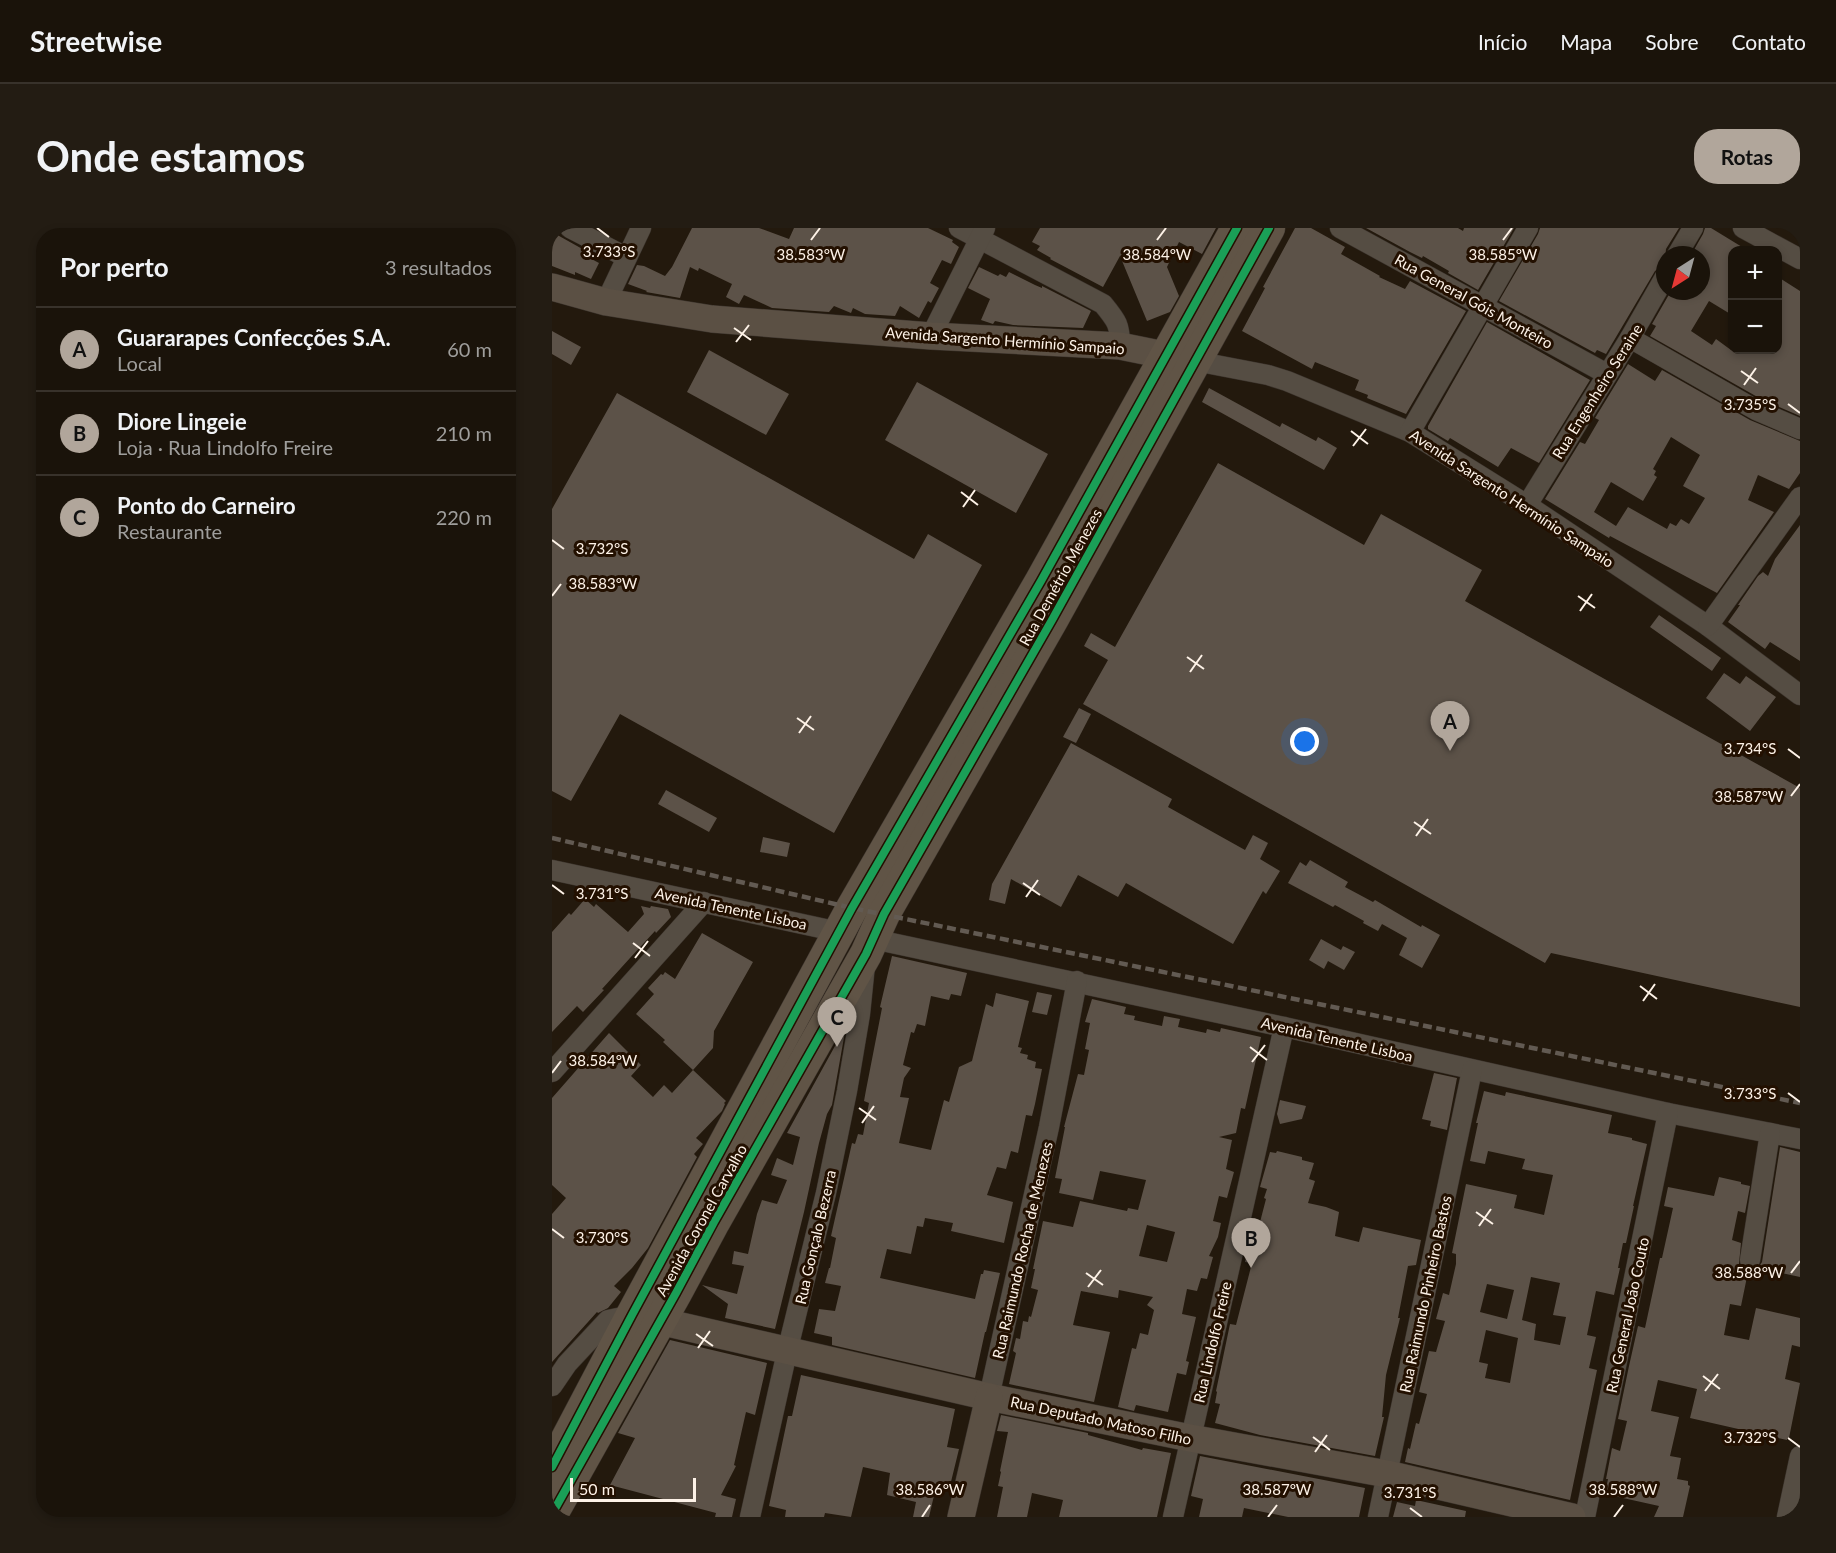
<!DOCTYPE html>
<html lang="pt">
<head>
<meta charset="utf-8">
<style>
	:root { --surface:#1a130a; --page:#231c13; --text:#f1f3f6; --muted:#9f9e9c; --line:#38322b; --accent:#b1a69b }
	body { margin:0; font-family:Lato,sans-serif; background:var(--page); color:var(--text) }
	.controls { position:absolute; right:18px; top:18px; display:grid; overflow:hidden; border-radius:12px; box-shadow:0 3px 9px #0003 }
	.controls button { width:54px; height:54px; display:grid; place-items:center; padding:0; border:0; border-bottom:2px solid var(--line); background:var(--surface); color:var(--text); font:30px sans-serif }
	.compass { position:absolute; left:1104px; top:18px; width:54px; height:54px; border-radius:50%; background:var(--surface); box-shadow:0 3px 9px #0003; rotate:216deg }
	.scale { position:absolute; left:18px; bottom:15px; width:126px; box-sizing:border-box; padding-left:6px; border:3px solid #fdf2e7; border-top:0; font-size:16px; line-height:21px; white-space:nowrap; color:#fdf2e7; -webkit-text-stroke:4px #231000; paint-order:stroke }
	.you { position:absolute; left:753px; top:514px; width:21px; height:21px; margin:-15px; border:4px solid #fff; border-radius:50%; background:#1a73e8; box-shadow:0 0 0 9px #1a73e833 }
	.badge { display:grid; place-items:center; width:39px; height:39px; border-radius:50%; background:var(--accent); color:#111; font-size:20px; font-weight:700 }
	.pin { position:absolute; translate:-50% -50px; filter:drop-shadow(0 2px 3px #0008) }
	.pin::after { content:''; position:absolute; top:32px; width:21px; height:18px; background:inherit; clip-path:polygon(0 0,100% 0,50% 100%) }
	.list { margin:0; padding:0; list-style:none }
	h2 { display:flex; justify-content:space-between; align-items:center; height:78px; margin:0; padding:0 24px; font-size:26px }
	h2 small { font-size:20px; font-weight:400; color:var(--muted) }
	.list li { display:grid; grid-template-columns:39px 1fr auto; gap:18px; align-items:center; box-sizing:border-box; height:84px; padding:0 24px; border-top:2px solid var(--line) }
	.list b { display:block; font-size:22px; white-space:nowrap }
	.list p { margin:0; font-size:20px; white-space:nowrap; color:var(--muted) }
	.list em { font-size:20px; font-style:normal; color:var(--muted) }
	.map { position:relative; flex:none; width:1248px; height:1289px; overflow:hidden; border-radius:24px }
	header { display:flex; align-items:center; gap:36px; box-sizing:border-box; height:84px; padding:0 30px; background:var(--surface); border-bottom:2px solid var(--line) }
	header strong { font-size:28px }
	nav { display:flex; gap:33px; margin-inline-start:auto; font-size:21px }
	.intro { display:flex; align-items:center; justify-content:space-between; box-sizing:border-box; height:144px; padding:0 36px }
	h1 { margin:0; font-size:42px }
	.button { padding:15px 27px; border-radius:24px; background:var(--accent); color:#111; font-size:21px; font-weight:700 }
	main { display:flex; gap:36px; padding:0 36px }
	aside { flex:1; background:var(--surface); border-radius:24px; box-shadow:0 3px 9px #0003 }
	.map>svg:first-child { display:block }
</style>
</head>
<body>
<header>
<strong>Streetwise</strong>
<nav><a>Início</a><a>Mapa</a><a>Sobre</a><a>Contato</a></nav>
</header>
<div class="intro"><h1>Onde estamos</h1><a class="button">Rotas</a></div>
<main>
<aside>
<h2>Por perto<small>3 resultados</small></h2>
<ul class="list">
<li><span class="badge">A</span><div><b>Guararapes Confecções S.A.</b><p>Local</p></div><em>60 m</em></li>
<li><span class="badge">B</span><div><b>Diore Lingeie</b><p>Loja · Rua Lindolfo Freire</p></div><em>210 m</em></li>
<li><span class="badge">C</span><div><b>Ponto do Carneiro</b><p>Restaurante</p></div><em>220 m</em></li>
</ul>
</aside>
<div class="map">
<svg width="1248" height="1289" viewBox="0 0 1248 1289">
	<rect width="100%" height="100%" fill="#23190d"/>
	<g fill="#5c5248" fill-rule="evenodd">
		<path d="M140,0H207L237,11L242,0H376L401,12L400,14L407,19L399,36L390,32L378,55L387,60L379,75L376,73L367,90L348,78L343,88L313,86L301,80L299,85L282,78L277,84L220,80L192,67L187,76L174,69L180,56L147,40L146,43L138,39L128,70L94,64L95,63L76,56L85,37L92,38L113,48L120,39Z"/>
		<path d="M488,0H664L650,26L627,14L615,39L627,68L618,84L595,93L568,28L551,59L498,31L499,30L485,22L488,18L480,14Z"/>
		<path d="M743,0H759L793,19L789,26L828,48L827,49L853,61L858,53L914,83L854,186L815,170L816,167L803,162L807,152L763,134L760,141L690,103L713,60L711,59Z"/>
		<path d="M814,0H906L911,3L912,0H962L926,62L896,45L897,43L871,28L870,30L858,24Z"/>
		<path d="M988,0H1127L1114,21L1113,33L1110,38L1103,43L1054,126L1045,122L1043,125L947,73L986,6Z"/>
		<path d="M1153,0H1159L1195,22H1179L1180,87L1157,73L1139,103L1160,117L1164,111L1179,122H1226V49L1248,63V188L1209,171L1098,108L1104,98L1100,96L1119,63H1149V27H1139L1151,6Z"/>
		<path d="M0,4L34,23L32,27L47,35L39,51L23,44V47L0,38Z"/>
		<path d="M427,39L446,48L448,46L454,49L457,44L483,57L490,60V58L539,83L531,100L461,97L443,93L441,96L429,92L438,71L416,60Z"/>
		<path d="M935,94L1038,152L987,235L959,220L946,239L898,210L896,213L876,201V198Z"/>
		<path d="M0,103L29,119L19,137L0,126Z"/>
		<path d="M157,122L237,166L214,207L135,164Z"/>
		<path d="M1076,136L1103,153L1110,142L1198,192L1248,213V245L1237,261L1206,247L1196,272L1222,284L1165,365L1058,308L1057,310L993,271L1028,214L1033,216L1047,192L1043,190ZM1119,209L1148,227L1131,258L1153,270L1137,296L1129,291L1124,298L1118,295L1115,301L1076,279L1064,298L1042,284L1059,254L1091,273L1105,249L1102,247L1104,243L1101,241Z"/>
		<path d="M365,154L496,226L464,285L333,212Z"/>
		<path d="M657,160L728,199L730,195L764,213L766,209L785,220L772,242L650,174Z"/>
		<path d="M65,165L362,331L376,306L430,337L282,605L68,486L19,573L0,563V281Z"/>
		<path d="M666,235L812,317L829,286L930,342L913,373L1248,560V779L999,725L993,735L531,476L556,432L532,418L539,405L563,419Z"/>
		<path d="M1248,297V433L1218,414L1213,421L1176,394L1188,377H1186L1206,348L1211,344L1216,348L1223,331Z"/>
		<path d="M1107,387L1169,430L1160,443L1098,399Z"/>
		<path d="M1172,445L1188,456L1194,448L1224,469L1198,503L1154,470Z"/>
		<path d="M527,480L539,486L524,515L511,509Z"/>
		<path d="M519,515L620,571L616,579L693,622L701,607L716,615L708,631L728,643L714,666L711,663L681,716L574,655L566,669L526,647L509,679L459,651L453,676L437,672L440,656Z"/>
		<path d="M114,562L165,590L157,604L106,576Z"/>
		<path d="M211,609L238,615L235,629L208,624Z"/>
		<path d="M758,632L796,654L793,659L821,674L823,672L869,699L870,697L888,707L870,740L847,727L855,710L830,696L826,703L811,695L812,693L783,677L781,679L736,655L748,634L754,638Z"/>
		<path d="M33,671L42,679L44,676L76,704L92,686L89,678L98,680L99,678L116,681L119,689L104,705L103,703L78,730L50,761L52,762L31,784L25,778L0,804V704L17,685L19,687Z"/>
		<path d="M150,705L201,734L162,803L161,820L141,842L111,814L113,812L84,786L102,766L96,760L109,746L111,747L113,744L123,751Z"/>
		<path d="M769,711L789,722L791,718L803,724L792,742L776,733L772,741L757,732Z"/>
		<path d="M340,728L415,745L409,768L399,766L397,772L379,768L373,798L365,796L362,805L359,804L351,837L359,840L352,850L348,869L357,870L347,915L379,922L392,872L397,874L407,839L420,833L434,776L441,779L444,765L477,773L466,819L470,820L468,825L476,827L475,831L484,834L483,840L490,841L483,876L480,888L474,887L466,925L459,923L454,941L445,939L435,967L461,974L452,1015L399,1003L401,995L373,990L371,999L365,998L359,1026L335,1021L328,1050L423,1071L429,1046H431L432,1042L448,1045L434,1104H433L423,1150L280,1117V1109L262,1105L267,1081L283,1083L289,1058L273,1055L277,1040H278L284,1010L279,1008L300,915L303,916L306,906L311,907L317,875L312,873L314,862L330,780L328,779Z"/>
		<path d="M485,764L500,767L495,787L480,784Z"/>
		<path d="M540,771L574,779L572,786L583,788L582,792L610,798L612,788L628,791L626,799L654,805L655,801L668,804L669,800L709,809L693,881L689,880L684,905L667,909L680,912L674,941L682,944L675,970L667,968L661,993L669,995L666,1009L657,1028L661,1029L655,1051L649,1050L645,1063L635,1061L630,1086L644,1089L634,1133L637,1134L634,1147L625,1145L616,1184L584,1177L582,1183L566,1179L580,1120L584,1121L588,1105L596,1107L602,1082L595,1077L601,1069L567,1062L566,1070L529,1063L521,1097L558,1104L542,1174L457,1156L464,1125L461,1123L464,1110L468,1111L471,1093L476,1094L477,1088L479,1089L486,1062L479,1060L483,1041H481L491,993L521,999L528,973L575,983L576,980L586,982L594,952L548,943L541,972L507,965L510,951L503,950L513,899H512L526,846L532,847L537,822L533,821L538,795L533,794ZM595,997L623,1004L615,1034L587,1028Z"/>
		<path d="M294,798L280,877L275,886L267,915L252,984L223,1101L173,1090L176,1076L150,1057L185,1066L192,1038L180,1036L182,1023L196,1026L205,986L210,972L225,976L235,952L219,947L225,930L241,937L248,909L235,905Z"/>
		<path d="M57,805L89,837L79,848L101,869L112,857L120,865L141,842L174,873L172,875L173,876L170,883L144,910L151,916L142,926L145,929L96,1020L80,1040L62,1058L69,1064L56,1080L46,1085L45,1084L0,1134V986L14,970L0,957V870Z"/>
		<path d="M882,845L905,850L895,902L878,898L879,893L870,891Z"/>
		<path d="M932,863L953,868L954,864L1060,887L1056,905L1080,910V912L1095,916L1081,978H1082L1074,1015H1071L1066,1040H1068L1062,1067L1044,1063L1035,1107L1044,1109L1037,1140L1045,1142L1018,1272L853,1234L856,1220L858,1221L864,1195L867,1196L875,1166L867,1164L877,1123L884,1124L893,1093L884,1091L891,1065L897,1067L904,1036V1026L900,1025L914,956L965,967L962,980L992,987L1001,947L970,941L973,931L936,923L933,936L918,933L926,895H924ZM979,1049L1008,1055L1001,1087L1014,1089L1008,1117L982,1112L984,1096L970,1092ZM935,1056L962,1062L955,1091L928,1084ZM934,1102L966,1110L958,1155L933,1150L936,1136L927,1134Z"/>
		<path d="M728,872L754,878L750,891L728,896L725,886Z"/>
		<path d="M1228,919L1248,924V1049L1206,1040L1210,1034Z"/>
		<path d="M725,923L750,929V932L762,935L757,951L763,953L756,975L774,979L787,984L783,1008L807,1014L811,999L869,1012L864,1037L856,1038L846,1090H848L834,1147L830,1189H832L823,1228L708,1207L663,1195L668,1176L663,1175L665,1164L664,1163L678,1096L684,1097L700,1035L693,1034L700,996L707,998L714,971L712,970L715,961L708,959L718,924L724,925Z"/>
		<path d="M1167,949L1189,954V956L1198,958L1193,985L1186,983L1180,1012L1189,1015L1187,1036L1190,1041L1196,1044L1189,1078L1178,1076L1172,1107L1197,1112L1204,1080L1248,1090V1119L1240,1117L1233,1151L1248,1155L1237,1210H1235V1212L1138,1190L1145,1161L1106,1152L1099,1183L1127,1189L1118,1228L1129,1230L1125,1251L1136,1253V1257L1138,1258L1131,1289H1102L1107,1278L1053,1266L1056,1251H1054L1060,1220L1068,1223L1075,1193L1066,1191L1077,1138L1086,1098L1093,1100L1108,1030H1110L1121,980L1112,978L1116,959L1162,968Z"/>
		<path d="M118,1112L215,1135L203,1187L194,1184L182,1237L184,1238L169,1267L184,1271L180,1289H163L164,1285L58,1257L83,1210L66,1205Z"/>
		<path d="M249,1147L403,1181L395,1219L407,1221L397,1262L384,1259L377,1289H361L364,1274L335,1267L338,1245L311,1239L299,1289L273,1285L272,1289H233L234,1282L217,1278L236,1188H240Z"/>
		<path d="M449,1187L536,1205V1207L590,1222L591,1220L619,1225L605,1289H507L511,1272L480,1265L475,1289H445L451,1259L446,1258L449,1244L448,1243L456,1204L445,1203Z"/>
		<path d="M648,1228L813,1260L807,1289H736L692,1280L690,1289H647L651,1271L639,1268Z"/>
		<path d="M864,1272L914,1283L913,1289H841L845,1274L863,1278Z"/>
	</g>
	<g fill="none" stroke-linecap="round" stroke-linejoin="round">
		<defs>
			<g id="street">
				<path d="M18,0L74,29"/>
				<path d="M407,0L551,76C565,93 568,97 568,118"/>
				<path d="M788,0L1055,146"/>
				<path d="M1191,0L1248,31"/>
				<path d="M1125,27L1141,0"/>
				<path d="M54,74L89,0"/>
				<path d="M379,108L433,0"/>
				<path d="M1078,110L1204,182L1248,201"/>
				<path d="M643,133L716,147L735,153L858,204L975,277L1156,398L1248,467"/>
				<path d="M858,204L976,0"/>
				<path d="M975,277L1078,110L1113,49"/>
				<path d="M1156,398L1248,269"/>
				<path d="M0,642L287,704"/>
				<path d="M321,711L732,799L1116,885L1248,911"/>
				<path d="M0,844L152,674"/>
				<path d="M1198,1032L1218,905"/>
				<path d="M0,1158L15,1136L56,1092L80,1087"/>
				<path d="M437,1169L497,899L525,753"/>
				<path d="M198,1289L235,1124L274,965L295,863L308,786L313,737"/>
				<path d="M621,1289L732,799"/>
				<path d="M826,1289L920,842"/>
				<path d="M1033,1289L1116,885"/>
				<path d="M1235,1289L1248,1228"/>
			</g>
			<g id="secondary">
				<path d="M0,59L54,74L160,91L379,108L568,118L632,131"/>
				<path d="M90,1089L437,1169L638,1210L835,1246L1020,1289"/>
				<path d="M409,1289L437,1169"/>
			</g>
			<g id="primary">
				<path d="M0,1239L80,1087L300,680L489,353L685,0"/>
				<path d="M0,1286L124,1065L162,994L314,726L332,686L500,392L717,0"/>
			</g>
		</defs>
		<use href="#street" stroke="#3c342d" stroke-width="21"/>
		<use href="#secondary" stroke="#3c342d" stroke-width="28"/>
		<use href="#primary" stroke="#3c342d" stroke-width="33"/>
		<use href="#street" stroke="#554d43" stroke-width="20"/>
		<use href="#secondary" stroke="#5b5044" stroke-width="27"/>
		<use href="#primary" stroke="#605446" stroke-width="32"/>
		<path stroke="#625a52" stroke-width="4.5" stroke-dasharray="9 4.5" stroke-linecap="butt" d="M0,610L300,680L1248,875"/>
		<defs>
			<g id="cycleway">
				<path d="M0,1239L80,1087L300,680L489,353L685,0"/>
				<path d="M0,1286L124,1065L162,994L314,726L332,686L500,392L717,0"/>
			</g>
		</defs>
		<use href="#cycleway" stroke="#231000" stroke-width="11"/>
		<use href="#cycleway" stroke="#1a9f57" stroke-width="8"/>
	</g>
	<path fill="none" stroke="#fdf2e7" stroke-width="2" d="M45,0L57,9M259,12L268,0M605,12L614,0M951,12L960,0M182,100L199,112M184,114L197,97M1189,143L1206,155M1192,157L1204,140M1236,176L1248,185M799,203L816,216M801,218L814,201M409,264L426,277M411,279L423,262M0,312L12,321M0,368L9,356M1026,368L1043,380M1028,383L1040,366M635,429L652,441M638,444L650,427M245,490L262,502M247,505L259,488M1236,521L1248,530M1239,568L1248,556M862,594L879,606M864,608L876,591M471,655L488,667M0,657L12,666M474,669L486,652M81,715L98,728M83,730L96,713M1088,758L1105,771M1091,773L1103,756M698,819L715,832M700,834L713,817M0,845L9,833M1236,865L1248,874M307,880L324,892M310,895L322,878M924,984L941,996M927,998L939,981M0,1001L12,1010M534,1045L551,1057M1239,1045L1248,1033M536,1059L549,1042M144,1106L161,1118M146,1120L158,1103M1151,1148L1168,1161M1153,1163L1166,1146M761,1209L778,1222M1236,1210L1248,1219M763,1224L775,1207M858,1280L870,1289M370,1289L378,1277M716,1289L725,1277M1062,1289L1071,1277"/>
	<g text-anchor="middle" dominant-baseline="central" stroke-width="6" stroke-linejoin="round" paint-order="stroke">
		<g font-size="15" fill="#fdf2e7" stroke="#231000">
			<text transform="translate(922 73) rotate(29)">Rua General Góis Monteiro</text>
			<text transform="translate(453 112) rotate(4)">Avenida Sargento Hermínio Sampaio</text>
			<text transform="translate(1045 163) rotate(-58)">Rua Engenheiro Seraine</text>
			<text transform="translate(960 270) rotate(33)">Avenida Sargento Hermínio Sampaio</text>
			<text transform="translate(508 349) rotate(-61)">Rua Demétrio Menezes</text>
			<text transform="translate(179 680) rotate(12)">Avenida Tenente Lisboa</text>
			<text transform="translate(785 811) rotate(13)">Avenida Tenente Lisboa</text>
			<text transform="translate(149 992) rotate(-61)">Avenida Coronel Carvalho</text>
			<text transform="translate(263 1009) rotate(-77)">Rua Gonçalo Bezerra</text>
			<text transform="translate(470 1022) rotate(-77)">Rua Raimundo Rocha de Menezes</text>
			<text transform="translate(873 1066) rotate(-78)">Rua Raimundo Pinheiro Bastos</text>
			<text transform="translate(1075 1087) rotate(-78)">Rua General João Couto</text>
			<text transform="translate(660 1114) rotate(-77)">Rua Lindolfo Freire</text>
			<text transform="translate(549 1192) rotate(12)">Rua Deputado Matoso Filho</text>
		</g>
	</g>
	<g font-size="15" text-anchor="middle" fill="#fdf2e7" stroke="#231000" stroke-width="6" stroke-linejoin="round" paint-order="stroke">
		<text x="57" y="29">3.733°S</text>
		<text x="259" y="32">38.583°W</text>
		<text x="605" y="32">38.584°W</text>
		<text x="951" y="32">38.585°W</text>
		<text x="1198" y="182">3.735°S</text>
		<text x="50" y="326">3.732°S</text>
		<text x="51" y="361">38.583°W</text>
		<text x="1198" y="526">3.734°S</text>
		<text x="1197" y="574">38.587°W</text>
		<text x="50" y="671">3.731°S</text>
		<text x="51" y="838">38.584°W</text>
		<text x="1198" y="871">3.733°S</text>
		<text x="50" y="1015">3.730°S</text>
		<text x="1197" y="1050">38.588°W</text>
		<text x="1198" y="1215">3.732°S</text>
		<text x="378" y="1267">38.586°W</text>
		<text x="725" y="1267">38.587°W</text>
		<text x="1071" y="1267">38.588°W</text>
		<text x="858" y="1270">3.731°S</text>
	</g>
</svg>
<div class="controls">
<button>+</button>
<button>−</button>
</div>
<svg class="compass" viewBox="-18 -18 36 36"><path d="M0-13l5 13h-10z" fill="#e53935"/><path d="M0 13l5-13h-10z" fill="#9f9e9c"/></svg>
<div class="scale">50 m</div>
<div class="you"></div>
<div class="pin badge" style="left:898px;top:523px">A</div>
<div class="pin badge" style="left:699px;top:1040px">B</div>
<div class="pin badge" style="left:285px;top:819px">C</div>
</div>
</main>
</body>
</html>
